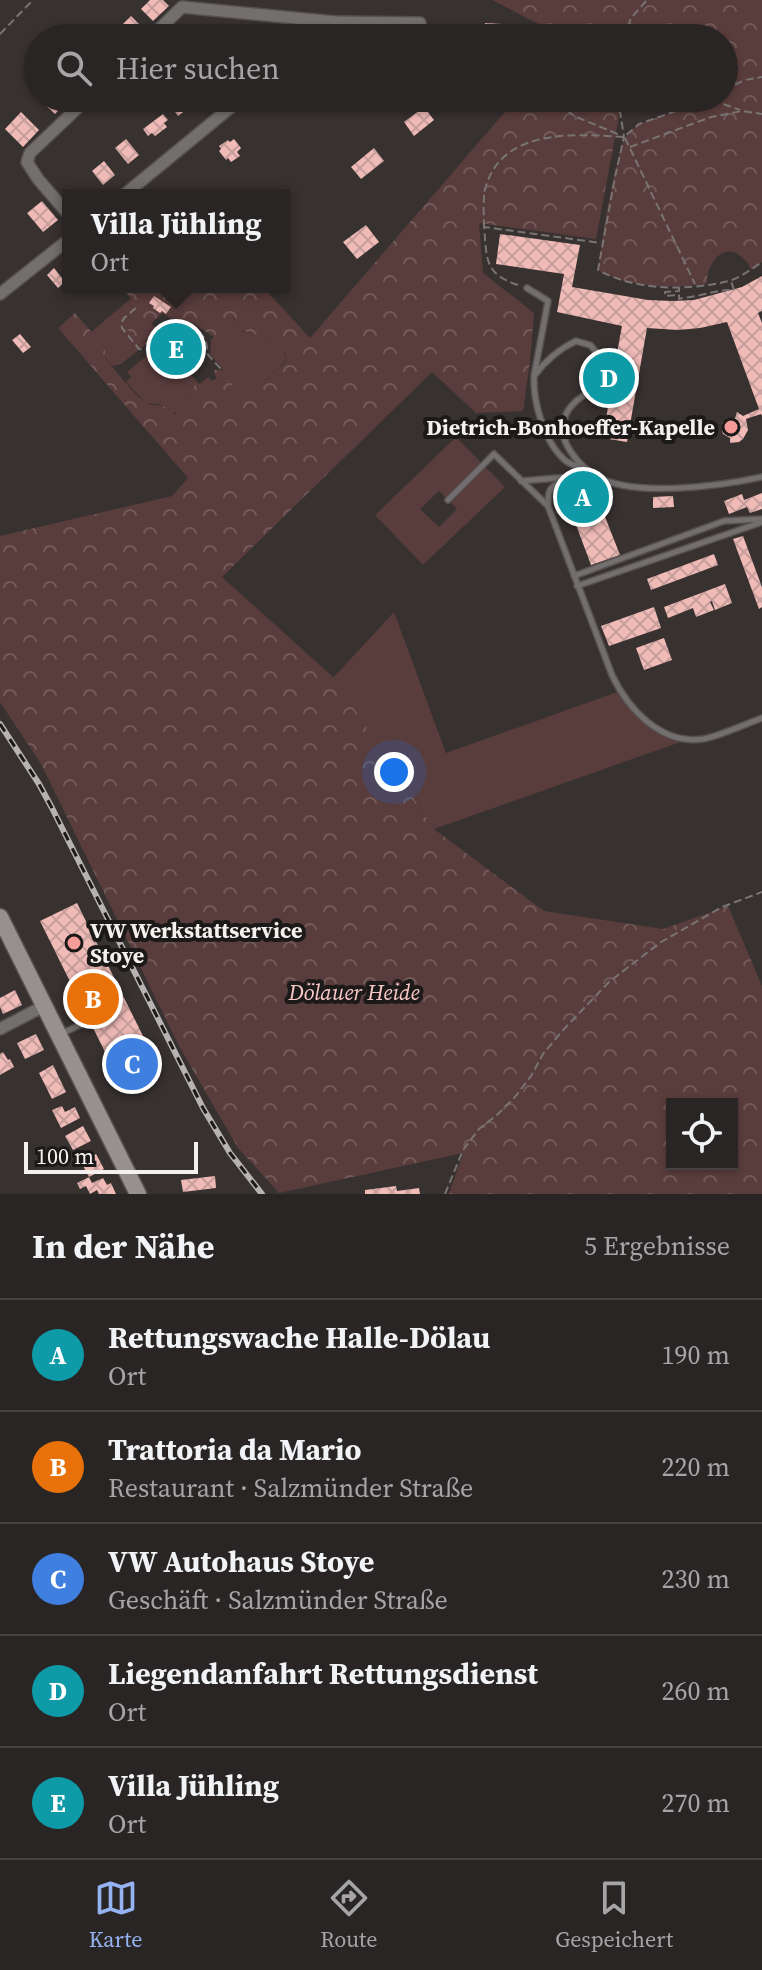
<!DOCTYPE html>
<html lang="de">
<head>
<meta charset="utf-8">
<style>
	:root { --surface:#292524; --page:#312d2c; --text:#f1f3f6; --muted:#a5a5a6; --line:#454241; --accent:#95b2f1 }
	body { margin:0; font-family:"Source Serif 4",serif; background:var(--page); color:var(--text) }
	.controls { position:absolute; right:24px; bottom:24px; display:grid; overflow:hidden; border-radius:0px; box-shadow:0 2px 6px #0004 }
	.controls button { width:72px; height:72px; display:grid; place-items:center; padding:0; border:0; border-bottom:2px solid var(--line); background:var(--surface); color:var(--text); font:40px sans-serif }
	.scale { position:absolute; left:24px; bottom:20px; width:174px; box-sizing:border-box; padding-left:8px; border:4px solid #f6f1f1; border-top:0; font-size:22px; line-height:28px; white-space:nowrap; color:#f6f1f1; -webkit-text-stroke:6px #1c1919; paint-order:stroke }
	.you { position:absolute; left:394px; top:772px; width:28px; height:28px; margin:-20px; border:6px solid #fff; border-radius:50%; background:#1a73e8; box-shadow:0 0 0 12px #1a73e833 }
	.badge { display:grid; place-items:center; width:52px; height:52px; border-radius:50%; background:var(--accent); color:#fff; font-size:26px; font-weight:700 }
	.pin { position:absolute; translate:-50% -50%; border:4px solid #fff; box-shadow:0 2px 8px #0006 }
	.popup { position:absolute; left:62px; top:189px; width:228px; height:104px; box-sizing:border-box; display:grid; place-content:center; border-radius:0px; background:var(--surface); filter:drop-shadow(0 2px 6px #0005); font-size:26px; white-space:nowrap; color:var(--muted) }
	.popup b { font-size:30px; color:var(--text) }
	.popup::after { content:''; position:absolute; left:50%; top:100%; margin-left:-16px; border:16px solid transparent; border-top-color:var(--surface) }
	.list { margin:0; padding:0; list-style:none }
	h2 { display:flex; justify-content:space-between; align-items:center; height:104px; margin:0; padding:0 32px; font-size:34px }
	h2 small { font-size:26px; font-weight:400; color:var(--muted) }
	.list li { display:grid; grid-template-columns:52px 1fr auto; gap:24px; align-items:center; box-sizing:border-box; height:112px; padding:0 32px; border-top:2px solid var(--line) }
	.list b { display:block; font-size:30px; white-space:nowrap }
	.list p { margin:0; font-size:26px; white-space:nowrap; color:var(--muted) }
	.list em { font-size:26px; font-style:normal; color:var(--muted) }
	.icon { flex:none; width:44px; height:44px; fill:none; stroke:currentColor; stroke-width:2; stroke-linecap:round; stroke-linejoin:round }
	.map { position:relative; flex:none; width:762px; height:1194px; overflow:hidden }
	.search { position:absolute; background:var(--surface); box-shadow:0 2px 6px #0004; left:24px; right:24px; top:24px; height:88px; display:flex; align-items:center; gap:20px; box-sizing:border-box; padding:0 28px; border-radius:44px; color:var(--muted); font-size:30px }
	.sheet { height:664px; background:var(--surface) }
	nav { display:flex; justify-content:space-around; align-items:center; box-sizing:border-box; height:112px; border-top:2px solid var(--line); background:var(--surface); font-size:22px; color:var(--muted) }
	nav a { display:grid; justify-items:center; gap:4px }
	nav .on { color:var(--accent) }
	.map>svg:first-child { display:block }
</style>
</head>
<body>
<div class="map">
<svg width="762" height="1194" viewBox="0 0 762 1194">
	<defs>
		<pattern id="forest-crowns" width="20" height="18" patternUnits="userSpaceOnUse" patternTransform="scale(2)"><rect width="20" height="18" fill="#593d3c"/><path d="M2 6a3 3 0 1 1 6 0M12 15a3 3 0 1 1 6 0" fill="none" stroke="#715a59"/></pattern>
		<pattern id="building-cross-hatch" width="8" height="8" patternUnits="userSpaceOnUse" patternTransform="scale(2)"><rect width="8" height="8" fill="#f0bab7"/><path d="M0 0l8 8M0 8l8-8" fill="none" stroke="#c69e9b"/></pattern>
	</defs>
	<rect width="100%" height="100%" fill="#373130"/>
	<g fill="#593d3c" fill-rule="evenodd">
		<path d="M121,307L130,319L143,343L159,331L160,333L121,364L112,366L105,357V347L91,332Z"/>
		<path d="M232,316L243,332C258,333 283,344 287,359L246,401H238L231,398L232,384L224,375L221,366L210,355L211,340Z"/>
		<path d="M159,349L175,368L182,364L198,383C188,388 192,394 189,404L173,414L161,405L146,403L126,382L131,377L127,372L151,352L153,354Z"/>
		<path d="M456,437L505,487L423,565L375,515ZM439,491L457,509L439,527L420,509Z"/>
		<path d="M394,612L446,753L620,691L630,706L662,731L689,739L434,829L333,678Z"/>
	</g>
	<path fill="url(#forest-crowns)" fill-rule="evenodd" d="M492,0H762V113H760L762,114V262L751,270C749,266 748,262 744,259C725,240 706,262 707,284C670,288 632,289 598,270C601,248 616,146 628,134C639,121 657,118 673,112L620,111L596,239L479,223L483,273L534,313L530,361L523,411L476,413L432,372L222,577L333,677L434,829L544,911L663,929L728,906L762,986V1194H449L463,1153L279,1193L238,1148L179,1046L41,764L0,702V536L172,496L188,478L58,328L75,313L105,347V358C117,372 130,390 145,402C154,409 162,400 173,414H176L177,409L183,403L186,405L189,404C192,394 188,388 198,383L200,384L208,377L212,381L217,378L214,373V370H222L232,384V398L238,401H245L287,360L286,354C282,351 279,347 275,344C264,335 248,334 236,328V320L232,316L214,337L191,322L181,324L162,313L151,324L159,330L140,344L125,327V325L130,318L121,307L131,299L122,287H182L185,289L186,287H263L310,338L517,98H724V38H566ZM672,1104H732V1164H672Z"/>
	<g fill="url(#building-cross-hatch)">
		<path d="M150,0H163L169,6L153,21L141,9Z"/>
		<path d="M131,16L144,29L135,38H118L114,33Z"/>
		<path d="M485,23L518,25V38H485Z"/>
		<path d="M43,98H70L55,114L41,101Z"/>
		<path d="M179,98H192L195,103L178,116L170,105Z"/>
		<path d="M424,107L434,120L414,136L404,122Z"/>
		<path d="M21,112L39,130L23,147L5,129Z"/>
		<path d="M163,114L168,120L164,123L167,127L155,136L152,133L148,136L143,129Z"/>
		<path d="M126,139L139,155L128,164L115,148Z"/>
		<path d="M234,139L241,148L237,152L240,156L231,162L228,158L226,160L219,151L221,149L219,146L228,140L230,142Z"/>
		<path d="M374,148L384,161L361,179L351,167Z"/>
		<path d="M104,161L115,175L103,185L92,171Z"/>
		<path d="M42,201L58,220L43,232L27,213Z"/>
		<path d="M366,225L379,242L357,259L343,242Z"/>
		<path d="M500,234L580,245L572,287L648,300L672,301L694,300L742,287L762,276V311L758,313L762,323V416L761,414L746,419L748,430L743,439L739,442L730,443V438L723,434L722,430V423L728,418H735L737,412L743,416L759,409L727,322L700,328L678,330L647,328L627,442L603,438L611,388L603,387L607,367L614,369L622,326L557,312L564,274L496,264Z"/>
		<path d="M54,268L65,282L58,288L47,275Z"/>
		<path d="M154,296L171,307L166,314L162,311L160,313L153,308L154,306L149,303Z"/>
		<path d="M177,330L190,346L193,344L195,347L193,349L195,352L176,369L157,347Z"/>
		<path d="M20,334L31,347L23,353L12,340Z"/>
		<path d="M591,481L620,555L591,565L572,514L574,513L566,490Z"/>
		<path d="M762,493V509L750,513L747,507L729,514L724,501L742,494L744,500Z"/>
		<path d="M673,496L674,507L653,508V497Z"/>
		<path d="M743,536L762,587V607L759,609L733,539Z"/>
		<path d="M714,554L718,565L651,590L647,579Z"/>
		<path d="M725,584L732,603L715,610L712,601L710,602L714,610L696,617L693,608L668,618L664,607Z"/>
		<path d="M654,607L661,628L609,646L601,626Z"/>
		<path d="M664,638L672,660L644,670L636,648Z"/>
		<path d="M77,903L143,1036L140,1037L159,1074L123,1092L105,1054H106L40,921Z"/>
		<path d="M15,990L22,1005L3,1014L0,1007V998Z"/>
		<path d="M36,1034L44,1050L25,1059L17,1043Z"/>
		<path d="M3,1052L8,1060L10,1059L14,1067L0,1075V1054Z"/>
		<path d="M53,1065L66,1092L52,1099L39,1073Z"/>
		<path d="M62,1106L65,1112L75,1107L80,1118L61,1128L52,1110Z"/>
		<path d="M83,1126L91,1141L73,1150L65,1136Z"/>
		<path d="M96,1154L104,1169L89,1177L81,1162Z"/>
		<path d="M215,1176L216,1188L183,1192L181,1180Z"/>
		<path d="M89,1177L92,1183L103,1178L107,1185L111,1183L116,1194H99L97,1190L90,1194L86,1186L80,1189L77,1183Z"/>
		<path d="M396,1186L397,1191L419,1188L420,1194H365V1190Z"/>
	</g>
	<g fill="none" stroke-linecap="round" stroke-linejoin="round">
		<defs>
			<g id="lane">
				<path d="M527,288L548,301L534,376C533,402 544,443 566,461C571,465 578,466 584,469"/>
				<path d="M534,376C546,360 559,349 576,341L590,345L600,356L599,388C581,395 564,406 563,427C562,440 569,450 577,460C583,466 588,472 596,476C633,498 721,486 762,477"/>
				<path d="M521,481L569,477L584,469"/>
				<path d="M448,500L494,454L548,506L612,675C628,709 661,745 703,739C720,736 745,724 762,718"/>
				<path d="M548,505C548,488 550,488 564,479"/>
				<path d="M574,576L724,521L762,519"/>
				<path d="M577,586L762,522"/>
				<path d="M63,1033L84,1023"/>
			</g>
			<g id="street">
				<path d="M150,38L182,7L335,22"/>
				<path d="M315,38L335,22L420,23"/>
				<path d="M124,195L242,98"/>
				<path d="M68,214L38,179L27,162L30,153L88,98"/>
				<path d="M0,294L68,240"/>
				<path d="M0,1029L44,1006"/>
			</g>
			<path id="secondary" d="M0,917L138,1194"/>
		</defs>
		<use href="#lane" stroke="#56504f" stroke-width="8"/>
		<use href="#street" stroke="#56504f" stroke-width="14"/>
		<use href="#secondary" stroke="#56504f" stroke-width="19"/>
		<g stroke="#797372" stroke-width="2" stroke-dasharray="8 4" stroke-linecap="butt">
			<path d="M429,32L464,34L466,38"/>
			<path d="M0,34L33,0"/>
			<path d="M624,38L631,18L647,0"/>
			<path d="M724,90L745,80L762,77"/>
			<path d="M521,98L525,101L533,98"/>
			<path d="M547,98L558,103L574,116L620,135"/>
			<path d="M618,98L624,137L615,177L598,270C636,291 687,291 729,281C741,277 752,269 762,262"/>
			<path d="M712,100L740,110"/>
			<path d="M625,138L695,284"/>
			<path d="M630,147L711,117L742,111L762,114"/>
			<path d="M484,227C484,213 482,196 487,183C506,128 577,134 624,137L639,124L713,98"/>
			<path d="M518,285C484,274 487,259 484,227L601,243"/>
			<path d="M679,287V291L665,292V296L679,295V299L682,298C699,297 717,289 734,290L731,281"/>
			<path d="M136,308L124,318L121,324L122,328L139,349L150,350L177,328L193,346L192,347"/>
			<path d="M190,324C205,337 206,336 208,355L222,370"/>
			<path d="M190,342L192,340L201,350L197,354"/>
			<path d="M152,353L157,349L154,347"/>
			<path d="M445,1194L463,1150L479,1129L497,1115L515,1097L531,1076L543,1054L564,1029L609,982L661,942L722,907L762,892"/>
		</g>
		<use href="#lane" stroke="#736f6f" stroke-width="5"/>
		<use href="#street" stroke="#736f6f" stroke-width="11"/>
		<use href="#secondary" stroke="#969190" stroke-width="16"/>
		<defs>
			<path id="rail" d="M0,724L39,784L52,808L203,1108L230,1153L262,1194"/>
		</defs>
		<use href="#rail" stroke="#b8b3b3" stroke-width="6"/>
		<use href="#rail" stroke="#1c1919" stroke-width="3" stroke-dasharray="9" stroke-linecap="butt"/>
	</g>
	<g fill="#f59b98" stroke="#1c1919" stroke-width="3">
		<circle cx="731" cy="427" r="8"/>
		<circle cx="74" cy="943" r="8"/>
	</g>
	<g text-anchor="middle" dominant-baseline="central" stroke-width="8" stroke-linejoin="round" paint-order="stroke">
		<g font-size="22" font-weight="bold" fill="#f6f1f1" stroke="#1c1919" text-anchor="end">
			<text x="715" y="427">Dietrich-Bonhoeffer-Kapelle</text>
			<text x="90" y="930" text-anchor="start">VW Werkstattservice<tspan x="90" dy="25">Stoye</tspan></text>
		</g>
		<g font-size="22" font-style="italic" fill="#fac9c7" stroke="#1c1919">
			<text x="354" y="992">Dölauer Heide</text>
		</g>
	</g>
</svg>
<div class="controls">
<button><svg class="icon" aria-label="locate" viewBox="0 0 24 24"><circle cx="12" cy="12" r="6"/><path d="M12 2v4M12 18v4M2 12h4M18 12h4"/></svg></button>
</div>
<div class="scale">100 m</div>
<div class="you"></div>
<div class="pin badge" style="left:583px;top:497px;background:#0f9aa8">A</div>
<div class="pin badge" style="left:93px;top:999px;background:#e8710a">B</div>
<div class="pin badge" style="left:132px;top:1064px;background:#3f7fe0">C</div>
<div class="pin badge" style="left:609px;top:378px;background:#0f9aa8">D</div>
<div class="pin badge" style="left:176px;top:349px;background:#0f9aa8">E</div>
<div class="popup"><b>Villa Jühling</b>Ort</div>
<div class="search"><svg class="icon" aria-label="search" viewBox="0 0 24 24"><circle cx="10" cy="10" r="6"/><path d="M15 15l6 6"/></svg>Hier suchen</div>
</div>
<section class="sheet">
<h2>In der Nähe<small>5 Ergebnisse</small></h2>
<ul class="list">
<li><span class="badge" style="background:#0f9aa8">A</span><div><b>Rettungswache Halle-Dölau</b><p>Ort</p></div><em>190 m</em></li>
<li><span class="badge" style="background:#e8710a">B</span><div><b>Trattoria da Mario</b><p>Restaurant · Salzmünder Straße</p></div><em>220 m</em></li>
<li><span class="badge" style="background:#3f7fe0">C</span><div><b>VW Autohaus Stoye</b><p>Geschäft · Salzmünder Straße</p></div><em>230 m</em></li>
<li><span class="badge" style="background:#0f9aa8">D</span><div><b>Liegendanfahrt Rettungsdienst</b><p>Ort</p></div><em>260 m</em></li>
<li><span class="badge" style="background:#0f9aa8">E</span><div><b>Villa Jühling</b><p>Ort</p></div><em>270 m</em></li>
</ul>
</section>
<nav>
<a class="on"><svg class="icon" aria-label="map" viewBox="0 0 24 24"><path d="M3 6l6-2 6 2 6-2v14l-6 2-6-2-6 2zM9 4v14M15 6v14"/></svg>Karte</a>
<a><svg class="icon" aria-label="directions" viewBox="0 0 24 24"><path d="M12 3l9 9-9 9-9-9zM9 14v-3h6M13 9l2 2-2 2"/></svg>Route</a>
<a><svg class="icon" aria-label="saved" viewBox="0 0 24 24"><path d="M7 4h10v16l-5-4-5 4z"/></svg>Gespeichert</a>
</nav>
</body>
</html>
